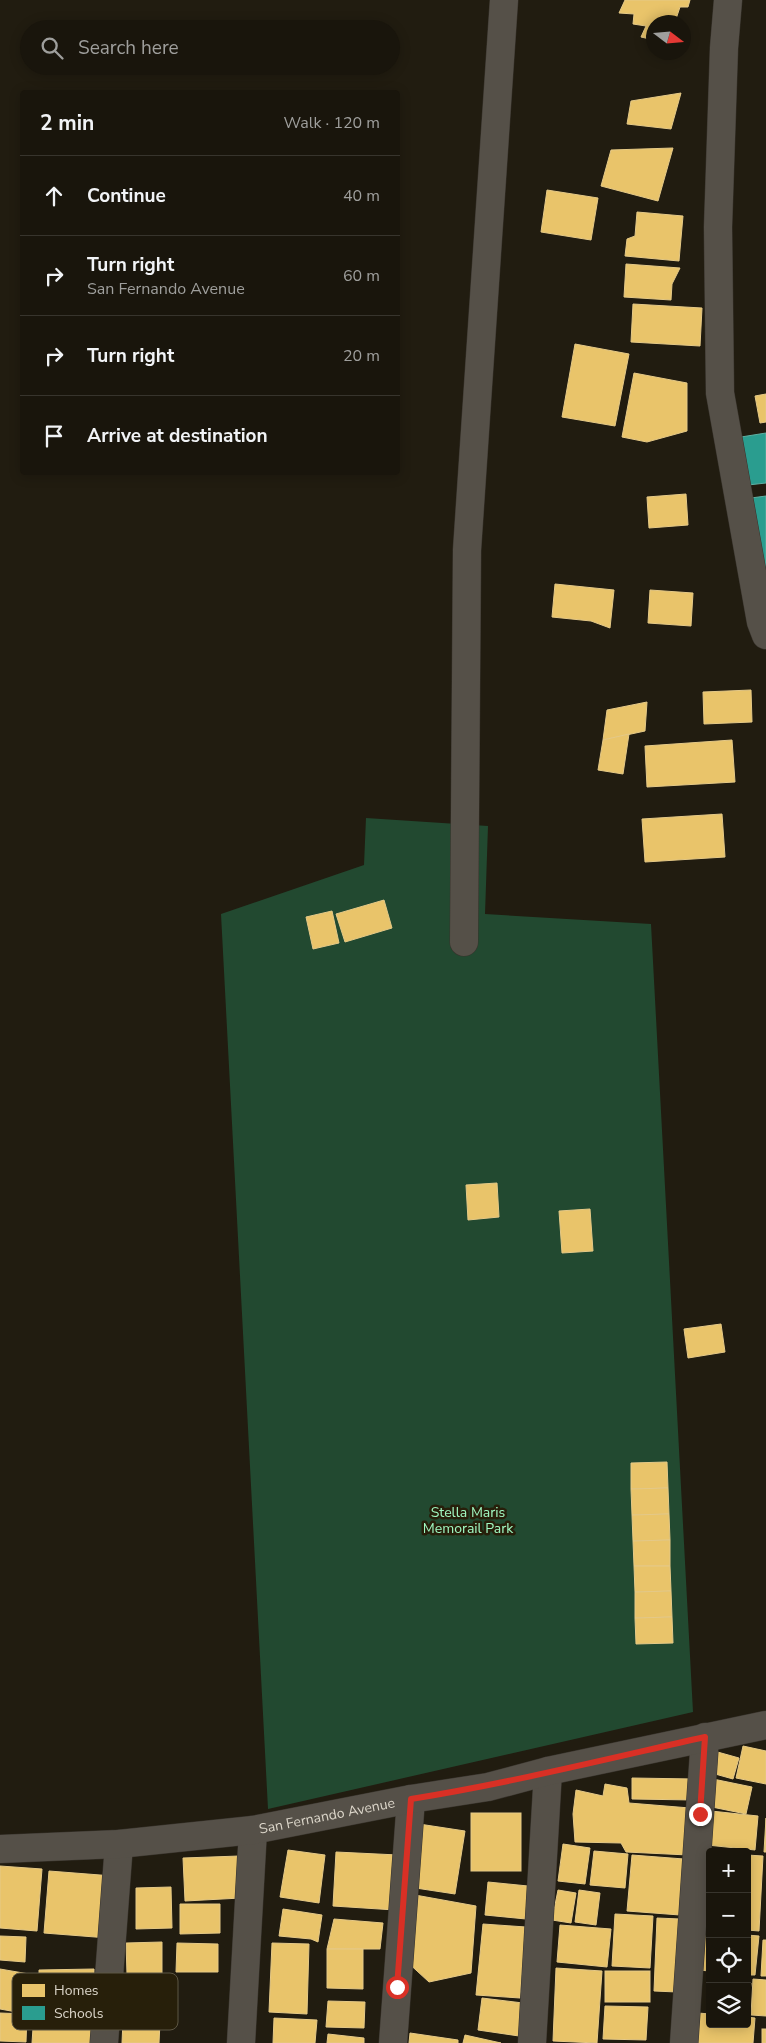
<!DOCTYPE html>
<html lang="en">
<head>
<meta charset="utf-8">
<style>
	:root { --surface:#19150c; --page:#221e15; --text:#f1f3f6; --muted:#9f9f9d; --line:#37342d }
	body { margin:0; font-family:"Nunito Sans",sans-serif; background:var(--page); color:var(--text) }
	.controls { position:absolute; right:15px; bottom:15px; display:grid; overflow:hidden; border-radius:5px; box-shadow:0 2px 12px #0003 }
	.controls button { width:45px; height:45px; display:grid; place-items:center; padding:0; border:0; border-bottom:1px solid var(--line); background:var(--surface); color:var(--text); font:25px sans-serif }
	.compass { position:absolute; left:646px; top:15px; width:45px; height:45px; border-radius:50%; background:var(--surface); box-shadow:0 2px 12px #0003; rotate:106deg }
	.stop { position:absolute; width:15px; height:15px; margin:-11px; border:4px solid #d93025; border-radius:50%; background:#fff }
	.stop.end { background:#d93025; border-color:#fff; box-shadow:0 1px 5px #0008 }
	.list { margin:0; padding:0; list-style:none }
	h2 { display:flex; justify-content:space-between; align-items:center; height:65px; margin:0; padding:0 20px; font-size:21px }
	h2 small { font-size:16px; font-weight:400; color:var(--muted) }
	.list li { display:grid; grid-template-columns:32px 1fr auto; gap:15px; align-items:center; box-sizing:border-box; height:80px; padding:0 20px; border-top:1px solid var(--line) }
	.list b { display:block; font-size:19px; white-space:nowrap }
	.list p { margin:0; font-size:16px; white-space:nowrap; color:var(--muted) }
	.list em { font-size:16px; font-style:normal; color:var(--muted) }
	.icon { flex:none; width:28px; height:28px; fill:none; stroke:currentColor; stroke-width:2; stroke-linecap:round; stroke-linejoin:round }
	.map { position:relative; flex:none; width:766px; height:2043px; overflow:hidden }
	.search { position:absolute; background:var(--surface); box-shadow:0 2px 12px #0003; left:20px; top:20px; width:380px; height:55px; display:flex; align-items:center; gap:12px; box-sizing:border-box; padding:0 18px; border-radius:28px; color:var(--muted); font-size:19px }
	.panel { position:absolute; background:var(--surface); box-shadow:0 2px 12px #0003; left:20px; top:90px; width:380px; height:385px; border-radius:5px }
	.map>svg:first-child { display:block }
</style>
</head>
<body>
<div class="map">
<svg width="766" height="2043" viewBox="0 0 766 2043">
	<rect width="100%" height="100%" fill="#211c10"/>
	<path fill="#224930" d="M366,818L488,826L485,914L651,924L693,1712L268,1809L221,914L364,865Z"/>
	<g fill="#e9c46a" stroke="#e5c987">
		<path d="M625,0H690L688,7H680L675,22H654V40L641,37L646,26L633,24L634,14L619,13Z"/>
		<path d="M681,93L671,129L627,124L631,101Z"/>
		<path d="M673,148L658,201L601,186L611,150Z"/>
		<path d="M547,190L598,198L591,240L541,232Z"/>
		<path d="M637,212L683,216L679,261L625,256L627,239L635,236Z"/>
		<path d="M626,264L680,268L672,284L671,300L624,297Z"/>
		<path d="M633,304L702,308L700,346L631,342Z"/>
		<path d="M575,344L629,354L615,426L562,417Z"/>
		<path d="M634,373L687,383V431L647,442L622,437Z"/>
		<path d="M766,394V422L760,423L755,396Z"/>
		<path d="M686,494L688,525L649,528L647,497Z"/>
		<path d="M555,584L614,590L610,628L591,621L552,617Z"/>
		<path d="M650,590L693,593L691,626L648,623Z"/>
		<path d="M751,690L752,722L704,724L703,692Z"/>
		<path d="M647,702L645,731L603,740L607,710Z"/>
		<path d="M629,734L623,774L598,770L603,740Z"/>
		<path d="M732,740L735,782L647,787L645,746Z"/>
		<path d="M722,814L725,857L645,862L642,819Z"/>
		<path d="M384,900L392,928L345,942L336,914Z"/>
		<path d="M332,911L339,943L313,949L306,917Z"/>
		<path d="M497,1183L499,1217L468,1220L466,1185Z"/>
		<path d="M590,1209L593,1251L562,1253L559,1211Z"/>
		<path d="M721,1324L725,1352L688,1358L684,1329Z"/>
		<path d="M667,1462L668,1488L631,1489V1463Z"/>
		<path d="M668,1488L669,1514L632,1515L631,1489Z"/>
		<path d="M669,1514L670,1540L633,1541L632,1515Z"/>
		<path d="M670,1540V1566H634L633,1541Z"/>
		<path d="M634,1566H670L671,1591L635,1592Z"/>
		<path d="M671,1591L672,1617L635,1618V1592Z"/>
		<path d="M672,1617L673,1643L636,1644L635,1618Z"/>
		<path d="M743,1746L766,1751V1784L736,1778Z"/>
		<path d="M714,1751L739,1758L733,1779L708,1772Z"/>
		<path d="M632,1778L694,1779L693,1800L632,1799Z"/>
		<path d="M713,1779L752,1787L746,1814L707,1806Z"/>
		<path d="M605,1784L627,1788L629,1803L690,1808L688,1855L626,1852L621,1843L575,1842L573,1814L576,1790L603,1796Z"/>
		<path d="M711,1811L758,1816L755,1850L707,1845Z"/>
		<rect x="471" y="1813" width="50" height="58"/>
		<path d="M766,1818V1852H764Z"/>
		<path d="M419,1824L465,1831L455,1894L409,1887Z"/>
		<path d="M563,1844L590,1848L585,1884L558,1881Z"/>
		<path d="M288,1850L325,1855L319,1903L280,1897Z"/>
		<path d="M594,1851L628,1854L625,1888L590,1885Z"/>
		<path d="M336,1852L398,1855L395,1910L333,1906Z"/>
		<path d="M632,1855L684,1859L680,1915L627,1911Z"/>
		<path d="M747,1855L763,1856L759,1931L747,1930Z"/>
		<path d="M239,1856L241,1898L185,1901L183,1858Z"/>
		<path d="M0,1866L42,1869L37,1931L0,1928Z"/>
		<path d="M49,1871L113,1876L108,1938L44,1933Z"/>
		<path d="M488,1882L528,1886L526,1919L485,1915Z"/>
		<path d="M171,1887L172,1928L136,1929V1888Z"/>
		<path d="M558,1890L576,1893L571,1923L552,1920Z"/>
		<path d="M579,1890L600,1893L596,1925L575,1922Z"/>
		<path d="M702,1891L710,1892V1928L700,1927Z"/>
		<path d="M415,1895L476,1906L471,1973L429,1982L404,1959Z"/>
		<path d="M180,1904H220V1933L180,1934Z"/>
		<path d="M283,1909L322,1915L318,1942L311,1939L279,1936Z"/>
		<path d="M615,1914L653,1916L650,1968L612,1966Z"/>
		<path d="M657,1918L680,1919L677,1992L654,1991Z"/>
		<path d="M334,1919L383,1923L380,1949H327Z"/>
		<path d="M483,1924L526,1927L520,1998L476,1995Z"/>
		<path d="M560,1925L611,1929L607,1967L557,1962Z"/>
		<path d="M701,1930L710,1931V1971L698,1970Z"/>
		<path d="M747,1935L759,1936L755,1975H747Z"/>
		<path d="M0,1936L26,1937L25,1962L0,1960Z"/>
		<path d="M763,1940H766V1976H761Z"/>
		<path d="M162,1942V1973L127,1974L126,1943Z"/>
		<path d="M177,1943L218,1944V1972H176Z"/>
		<path d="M272,1943L309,1944L307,2014L269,2012Z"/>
		<path d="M327,1949H363V1989L327,1988Z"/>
		<path d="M556,1968L602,1971L597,2043L553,2041Z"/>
		<path d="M0,1969L29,1974L22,2013L0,2009Z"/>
		<path d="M94,1969V2010H39V1970Z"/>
		<rect x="605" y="1971" width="45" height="31"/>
		<path d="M753,1979L766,1980V2016L751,2015Z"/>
		<path d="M747,1982L751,1983L748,2010H747Z"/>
		<path d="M482,1998L523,2003L519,2036L478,2030Z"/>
		<path d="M328,2001L365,2002L364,2028L326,2027Z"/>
		<path d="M605,2006L648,2007L646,2040L603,2039Z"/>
		<path d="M0,2013L27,2014L26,2042L0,2041Z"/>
		<path d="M34,2013L96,2017L95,2043H32Z"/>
		<path d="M698,2013L710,2014V2024H747V2017L755,2018L753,2043H695Z"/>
		<path d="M274,2018L317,2020L315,2043H273Z"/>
		<path d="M123,2020L160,2022L159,2043H122Z"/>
		<rect x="762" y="2029" width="4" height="14"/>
		<path d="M410,2033L458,2040V2043H409Z"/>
		<path d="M328,2034L364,2038V2043H327Z"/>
		<path d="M465,2035L501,2043H463Z"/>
	</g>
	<g fill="#2a9d8f" stroke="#5faea1">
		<path d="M766,433V483L748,485L741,437Z"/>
		<path d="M766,496V571L760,572L751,498Z"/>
	</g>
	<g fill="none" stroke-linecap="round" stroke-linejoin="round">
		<defs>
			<g id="minor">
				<path d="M728,0L724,48L718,227L720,393L761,622L766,635"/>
				<path d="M464,942L467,550L504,0"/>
				<path d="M104,2043L119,1844"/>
				<path d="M241,2043L253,1830"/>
				<path d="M393,2043L411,1799"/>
				<path d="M532,2043L548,1771"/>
				<path d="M684,2043L705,1737"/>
			</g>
			<g id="secondary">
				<path id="s1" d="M0,1849L119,1844L253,1830L411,1799L488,1787L548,1771L766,1725"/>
			</g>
		</defs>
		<use href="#minor" stroke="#39342d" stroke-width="29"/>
		<use href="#secondary" stroke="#39342d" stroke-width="29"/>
		<use href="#minor" stroke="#555048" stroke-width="28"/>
		<use href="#secondary" stroke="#555048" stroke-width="28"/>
	</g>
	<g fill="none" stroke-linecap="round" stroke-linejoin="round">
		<path stroke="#d93025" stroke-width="6" d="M397,1987L411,1799C510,1783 607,1759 705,1737L700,1814"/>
	</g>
	<g text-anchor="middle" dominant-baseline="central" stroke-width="5" stroke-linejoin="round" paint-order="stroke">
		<g font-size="14" fill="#a1fac3" stroke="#271f0a">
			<text x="468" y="1512">Stella Maris<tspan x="468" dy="16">Memorail Park</tspan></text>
		</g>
		<g font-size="14" fill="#dcd6ca" stroke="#271f0a">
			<text stroke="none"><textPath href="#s1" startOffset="329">San Fernando Avenue</textPath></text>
		</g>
	</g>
	<rect x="12" y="1973" width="166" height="57" rx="8" fill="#271f0a" stroke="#5d5644" stroke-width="1"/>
	<rect x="22" y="1984" width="23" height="13" fill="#e9c46a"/>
	<rect x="22" y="2006" width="23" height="14" fill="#2a9d8f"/>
	<g font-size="14" fill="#dcd6ca">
		<text x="54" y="1995">Homes</text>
		<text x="54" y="2018">Schools</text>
	</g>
</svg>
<div class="controls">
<button>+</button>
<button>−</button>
<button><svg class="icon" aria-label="locate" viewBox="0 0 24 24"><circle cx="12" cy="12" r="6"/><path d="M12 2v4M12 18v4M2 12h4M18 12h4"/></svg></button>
<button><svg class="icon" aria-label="layers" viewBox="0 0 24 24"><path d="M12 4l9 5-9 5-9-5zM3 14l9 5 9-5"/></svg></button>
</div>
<svg class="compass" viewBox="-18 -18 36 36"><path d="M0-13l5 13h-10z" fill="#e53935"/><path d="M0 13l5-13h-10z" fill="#9f9f9d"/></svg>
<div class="stop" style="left:397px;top:1987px"></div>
<div class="stop end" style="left:700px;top:1814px"></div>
<div class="search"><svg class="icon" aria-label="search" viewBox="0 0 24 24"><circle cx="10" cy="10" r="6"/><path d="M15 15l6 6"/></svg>Search here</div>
<section class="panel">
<h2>2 min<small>Walk · 120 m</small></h2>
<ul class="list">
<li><svg class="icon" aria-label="ahead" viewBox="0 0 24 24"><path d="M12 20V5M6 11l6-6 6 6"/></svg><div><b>Continue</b></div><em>40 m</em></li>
<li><svg class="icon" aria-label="right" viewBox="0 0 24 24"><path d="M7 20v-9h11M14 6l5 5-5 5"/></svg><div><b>Turn right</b><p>San Fernando Avenue</p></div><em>60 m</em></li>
<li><svg class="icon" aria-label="right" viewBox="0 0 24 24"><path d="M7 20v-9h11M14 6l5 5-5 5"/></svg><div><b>Turn right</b></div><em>20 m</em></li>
<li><svg class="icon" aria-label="arrive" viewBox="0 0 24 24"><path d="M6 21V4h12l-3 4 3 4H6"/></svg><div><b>Arrive at destination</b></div></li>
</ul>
</section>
</div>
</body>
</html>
